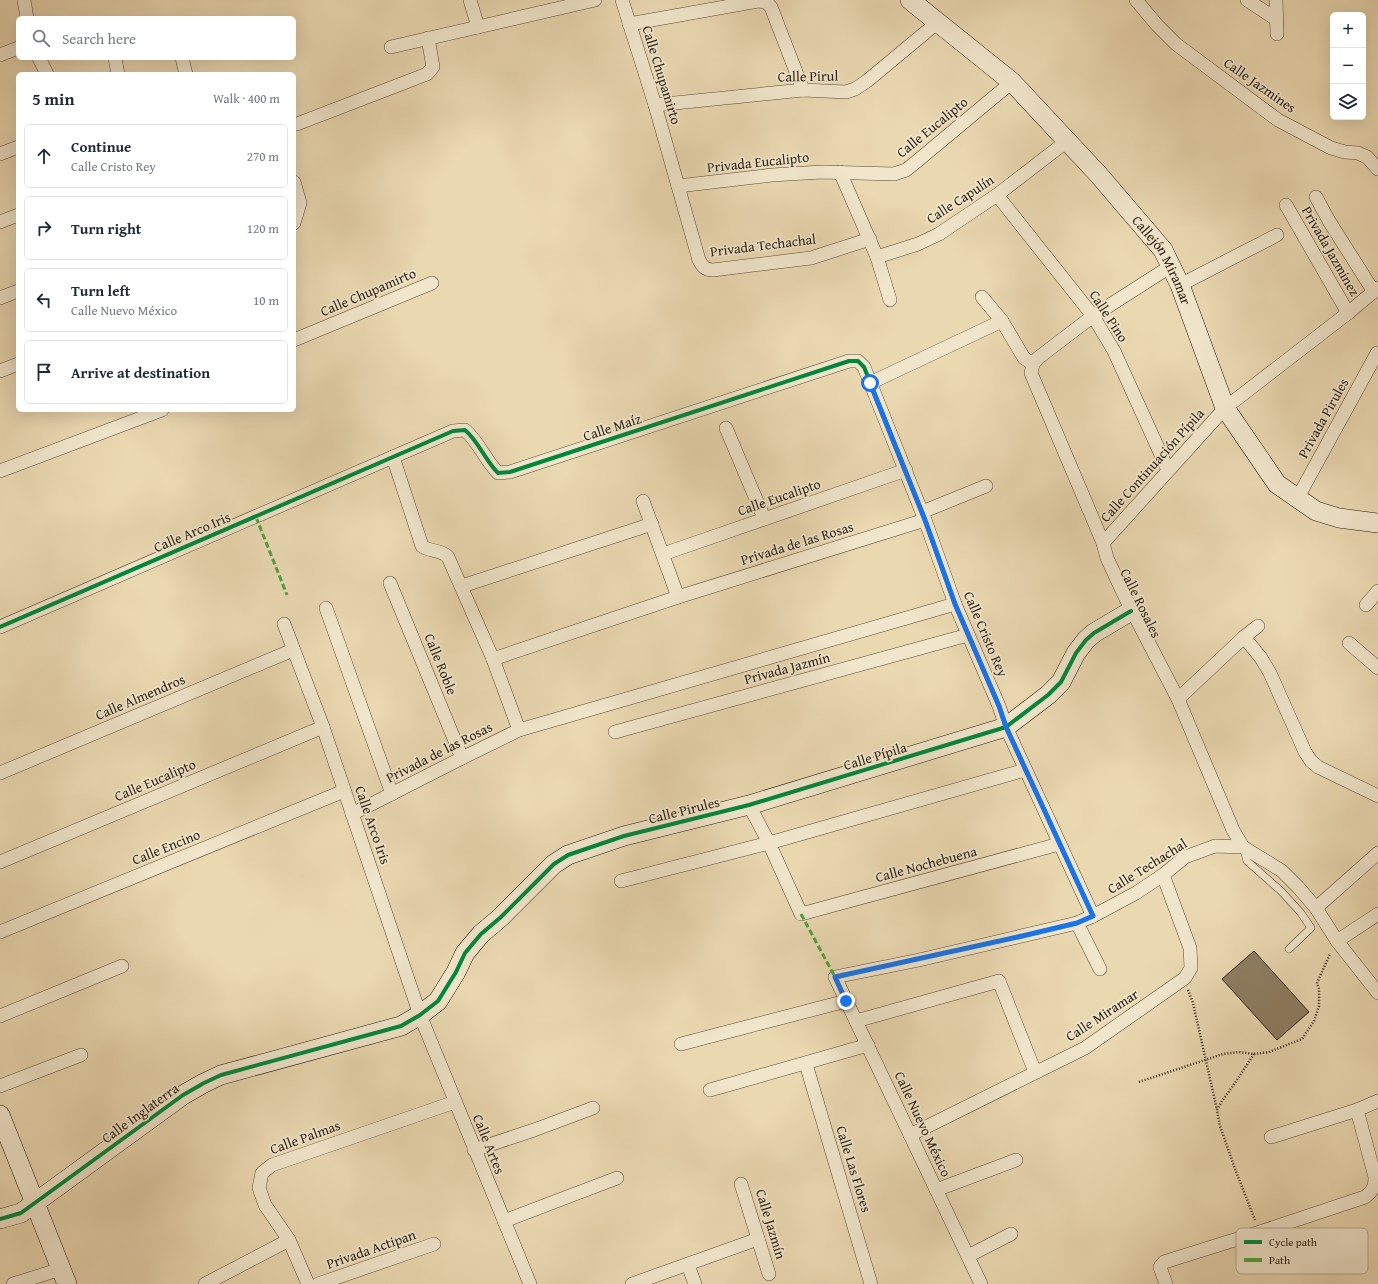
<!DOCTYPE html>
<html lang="en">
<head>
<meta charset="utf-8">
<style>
	:root { --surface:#fff; --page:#f6f6f7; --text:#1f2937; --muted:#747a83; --line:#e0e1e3 }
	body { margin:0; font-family:"Gentium Book Plus",serif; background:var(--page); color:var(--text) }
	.controls { position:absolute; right:12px; top:12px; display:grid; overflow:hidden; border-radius:6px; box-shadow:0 4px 16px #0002 }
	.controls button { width:36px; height:36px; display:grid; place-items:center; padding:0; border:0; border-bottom:1px solid var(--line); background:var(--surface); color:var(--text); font:20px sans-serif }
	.stop { position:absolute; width:12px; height:12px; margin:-9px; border:3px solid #1a73e8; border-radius:50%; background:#fff }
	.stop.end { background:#1a73e8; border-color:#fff; box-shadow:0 1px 4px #0008 }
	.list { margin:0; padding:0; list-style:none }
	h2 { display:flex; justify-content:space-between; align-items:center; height:52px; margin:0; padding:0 16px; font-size:17px }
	h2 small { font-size:13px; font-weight:400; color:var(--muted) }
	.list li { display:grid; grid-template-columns:26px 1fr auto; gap:12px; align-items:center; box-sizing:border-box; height:64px; margin:0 8px 8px; padding:0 8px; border:1px solid var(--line); border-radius:6px }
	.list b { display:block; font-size:15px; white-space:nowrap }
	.list p { margin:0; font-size:13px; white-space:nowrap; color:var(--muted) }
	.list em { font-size:13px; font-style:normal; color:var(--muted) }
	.icon { flex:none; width:22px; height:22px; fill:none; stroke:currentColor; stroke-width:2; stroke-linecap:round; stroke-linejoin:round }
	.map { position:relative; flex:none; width:1378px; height:1284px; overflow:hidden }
	.search { position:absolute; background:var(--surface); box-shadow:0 4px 16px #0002; left:16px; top:16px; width:280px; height:44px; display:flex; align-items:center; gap:10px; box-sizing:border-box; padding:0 14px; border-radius:6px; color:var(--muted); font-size:15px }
	.panel { position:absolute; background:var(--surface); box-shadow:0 4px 16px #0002; left:16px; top:72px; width:280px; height:340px; border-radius:6px }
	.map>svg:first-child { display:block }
</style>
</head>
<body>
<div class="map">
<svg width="1378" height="1284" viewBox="0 0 1378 1284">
	<rect width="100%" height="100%" fill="#ead8b1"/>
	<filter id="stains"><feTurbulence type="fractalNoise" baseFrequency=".005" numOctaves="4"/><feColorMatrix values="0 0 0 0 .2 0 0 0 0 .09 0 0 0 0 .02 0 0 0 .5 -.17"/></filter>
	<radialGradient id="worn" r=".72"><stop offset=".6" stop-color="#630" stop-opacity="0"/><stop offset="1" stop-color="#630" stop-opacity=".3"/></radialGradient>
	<path fill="#8e7f64" stroke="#2b1e10" d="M1254,951L1309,1012L1277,1040L1222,979Z"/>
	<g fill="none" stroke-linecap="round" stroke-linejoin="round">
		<defs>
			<path id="lane" d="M1243,847L1247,861L1281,891L1301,913L1311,928L1289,949"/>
			<g id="street">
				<path d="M24,0L27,18"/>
				<path d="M470,0L478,27"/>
				<path d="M622,0L655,105L699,260C702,266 705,270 713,270L811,258L870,239"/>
				<path d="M1136,0L1157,25L1176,44L1278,120L1331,148L1345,152L1358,153L1367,157L1378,169"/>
				<path d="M1247,0L1276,19"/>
				<path d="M1276,0L1277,34"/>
				<path d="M629,24L758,1L766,2L771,7L803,90"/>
				<path d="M391,47L595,0"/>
				<path d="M0,55L18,48"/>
				<path d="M39,58L47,74"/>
				<path d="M115,58L118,74"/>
				<path d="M182,58L186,74"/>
				<path d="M655,105L803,90L846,92L855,89L867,81L938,22"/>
				<path d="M297,124L427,74L433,67L428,38"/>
				<path d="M0,154L18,147"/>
				<path d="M840,172L877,257L918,244L939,234L997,195L1067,141"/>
				<path d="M294,182L300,203L294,223"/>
				<path d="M678,186L772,175L822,172L894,174L906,170L916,162L1012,82"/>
				<path d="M997,195L1093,316L1114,351L1168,470"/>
				<path d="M1316,197L1329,221L1374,292"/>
				<path d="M1286,205L1348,313"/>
				<path d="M0,222L18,215"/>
				<path d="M877,257L890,300"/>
				<path d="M1171,266L1093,316L1038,358L1033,364L1031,373L1103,543L1107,558L1126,599L1178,699L1233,830L1243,847L1282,871L1298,887L1316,908L1337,941L1378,993"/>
				<path d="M1180,285L1277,235"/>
				<path d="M982,297L1002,321L1024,358L1033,364"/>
				<path d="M0,298L18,291"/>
				<path d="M294,340L432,283"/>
				<path d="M0,371L18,364"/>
				<path d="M870,383L1002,321"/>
				<path d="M726,428L764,518"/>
				<path d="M393,457L422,546C429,552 441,549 448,557L493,659L519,730"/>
				<path d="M0,471L162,410"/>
				<path d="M1297,499L1377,353"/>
				<path d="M643,501L678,597"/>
				<path d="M922,512L986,486"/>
				<path d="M1103,543L1225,408L1348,313L1378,288"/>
				<path d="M663,554L906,470"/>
				<path d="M390,583L462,758"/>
				<path d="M462,586L652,524"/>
				<path d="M1366,605L1378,591"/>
				<path d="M326,608L392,794"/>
				<path d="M284,624L323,727L420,1015L530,1284"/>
				<path d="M0,627L453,431L465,430C479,442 485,460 498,473L510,472L849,361H858L864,367L925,520L955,604L999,706L1006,727L1093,916"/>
				<path d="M1244,637L1261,658L1270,673L1305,752L1311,761L1318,767L1378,796"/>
				<path d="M1349,643L1378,668"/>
				<path d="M493,659L678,597L925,520"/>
				<path d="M1178,699L1244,637L1258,626"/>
				<path d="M615,732L968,635"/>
				<path d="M0,773L293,650"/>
				<path d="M749,805L769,843L801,914L1059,844"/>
				<path d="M352,814L462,758L519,730L955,604"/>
				<path d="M0,862L323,727"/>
				<path d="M621,881L769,843L1025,770"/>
				<path d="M1316,908L1378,853"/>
				<path d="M1077,923L1100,969"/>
				<path d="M0,932L344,791"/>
				<path d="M1337,941L1378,914"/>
				<path d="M0,1016L122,966"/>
				<path d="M856,1021L999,981L1035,1072"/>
				<path d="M681,1044L846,1001"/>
				<path d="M806,1064L871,1284"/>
				<path d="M0,1086L81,1055"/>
				<path d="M710,1090L868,1045"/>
				<path d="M910,1135L1085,1048L1185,978L1191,968L1190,948L1163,875"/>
				<path d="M1271,1137L1357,1110"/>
				<path d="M474,1150L534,1130L593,1108"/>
				<path d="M741,1184L769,1274"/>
				<path d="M936,1190L1016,1160"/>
				<path d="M504,1221L617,1178"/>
				<path d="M968,1256L1011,1234"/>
				<path d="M688,1265L695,1284"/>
				<path d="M13,1284L61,1269"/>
				<path d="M205,1284L289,1240"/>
				<path d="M308,1284L289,1240L265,1205L259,1188L262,1173L272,1165L455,1102"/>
				<path d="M318,1284L434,1244"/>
				<path d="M632,1284L758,1239"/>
				<path d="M981,1284L835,977L919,960L1077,923L1093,916L1136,893L1163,875L1185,857L1215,846L1243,847"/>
				<path d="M1166,1284L1160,1267L1164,1262L1260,1232L1365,1197C1373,1191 1375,1187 1375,1177L1357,1110L1378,1101"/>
			</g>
			<g id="secondary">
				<path id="s1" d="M910,0L1012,82L1098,174L1163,250L1180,285L1225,408L1277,484L1316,511L1339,518L1378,523"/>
				<path d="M0,1115L67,1284"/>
				<path d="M0,1219L21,1213L183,1095L204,1083L221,1075L401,1026L420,1015L438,1001L456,972L465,953L481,934L501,917L554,864L568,855L624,836L749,805L1006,727L1048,695L1061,682L1076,653L1086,640L1094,633L1131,611"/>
			</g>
		</defs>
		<use href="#lane" stroke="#5b4c38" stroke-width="8"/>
		<use href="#street" stroke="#5b4c38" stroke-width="14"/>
		<use href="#secondary" stroke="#2b1e10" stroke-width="20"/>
		<g stroke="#2b1e10" stroke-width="2.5" stroke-dasharray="1 2" stroke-linecap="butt">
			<path d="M1188,990L1193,1003L1217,1110"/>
			<path d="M1254,1054L1235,1083L1222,1101L1217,1110L1220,1126L1235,1169L1255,1220"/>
			<path d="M1139,1082L1223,1054L1239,1052L1254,1054L1269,1052L1302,1039L1314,1021L1319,1006V989L1317,983L1330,954"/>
		</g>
		<use href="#lane" stroke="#f1e6cc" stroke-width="7"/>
		<use href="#street" stroke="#f1e6cc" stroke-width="13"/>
		<use href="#secondary" stroke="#f1e6cc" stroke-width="19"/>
		<g stroke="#51a23f" stroke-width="3" stroke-dasharray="6 3" stroke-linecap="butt">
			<path d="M256,517L287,595"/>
			<path d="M801,914L835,977"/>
		</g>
		<defs>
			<g id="cycleway">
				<path d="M0,627L453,431L465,430C479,442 485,460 498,473L510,472L849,361H858L864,367L925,520L955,604L999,706L1006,727L1093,916"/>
				<path d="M0,1219L21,1213L183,1095L204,1083L221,1075L401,1026L420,1015L438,1001L456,972L465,953L481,934L501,917L554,864L568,855L624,836L749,805L1006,727L1048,695L1061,682L1076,653L1086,640L1094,633L1131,611"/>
			</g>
		</defs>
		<use href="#cycleway" stroke="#f1e6cc" stroke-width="6"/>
		<use href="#cycleway" stroke="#00873e" stroke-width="4"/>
	</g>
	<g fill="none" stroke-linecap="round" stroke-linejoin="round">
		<path stroke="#1a73e8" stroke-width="5" d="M846,1001L835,977L1018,937L1077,923L1093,916L1006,727L999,706L955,604L925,520L870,383"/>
	</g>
	<g text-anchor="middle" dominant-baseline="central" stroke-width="3.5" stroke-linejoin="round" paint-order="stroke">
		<g font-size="14" fill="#2b1e10" stroke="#f1e6cc">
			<text transform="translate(662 75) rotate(73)">Calle Chupamirto</text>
			<text transform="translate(808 76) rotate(-1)">Calle Pirul</text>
			<text transform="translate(1260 85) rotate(35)">Calle Jazmines</text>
			<text transform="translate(932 127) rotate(-39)">Calle Eucalipto</text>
			<text transform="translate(758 162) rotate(-6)">Privada Eucalipto</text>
			<text transform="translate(960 199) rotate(-33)">Calle Capulín</text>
			<text transform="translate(763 245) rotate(-7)">Privada Techachal</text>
			<text transform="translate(1331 251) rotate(60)">Privada Jazminez</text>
			<text stroke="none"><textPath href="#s1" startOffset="365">Callejón Miramar</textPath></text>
			<text transform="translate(368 292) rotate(-23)">Calle Chupamirto</text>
			<text transform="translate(1109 316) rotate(57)">Calle Pino</text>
			<text transform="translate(1323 418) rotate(-61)">Privada Pirules</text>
			<text transform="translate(612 427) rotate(-18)">Calle Maíz</text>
			<text transform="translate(1152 465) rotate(-48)">Calle Continuación Pípila</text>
			<text transform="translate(779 497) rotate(-19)">Calle Eucalipto</text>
			<text transform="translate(192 532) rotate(-23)">Calle Arco Iris</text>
			<text transform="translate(797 543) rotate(-17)">Privada de las Rosas</text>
			<text transform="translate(1141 603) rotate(64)">Calle Rosales</text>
			<text transform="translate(986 634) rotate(67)">Calle Cristo Rey</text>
			<text transform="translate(441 664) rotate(68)">Calle Roble</text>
			<text transform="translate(787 668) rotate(-15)">Privada Jazmín</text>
			<text transform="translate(140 697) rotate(-23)">Calle Almendros</text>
			<text transform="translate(439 752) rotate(-27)">Privada de las Rosas</text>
			<text transform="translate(875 756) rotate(-17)">Calle Pípila</text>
			<text transform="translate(155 780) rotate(-23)">Calle Eucalipto</text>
			<text transform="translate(684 810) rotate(-14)">Calle Pirules</text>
			<text transform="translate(373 825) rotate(71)">Calle Arco Iris</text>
			<text transform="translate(166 847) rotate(-22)">Calle Encino</text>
			<text transform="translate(926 864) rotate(-15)">Calle Nochebuena</text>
			<text transform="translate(1147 866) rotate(-32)">Calle Techachal</text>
			<text transform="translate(1102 1015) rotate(-33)">Calle Miramar</text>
			<text transform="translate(140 1113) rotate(-36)">Calle Inglaterra</text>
			<text transform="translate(923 1124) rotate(65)">Calle Nuevo México</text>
			<text transform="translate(305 1137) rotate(-20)">Calle Palmas</text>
			<text transform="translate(489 1144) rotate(68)">Calle Artes</text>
			<text transform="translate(854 1169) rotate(73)">Calle Las Flores</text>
			<text transform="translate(771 1224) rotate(73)">Calle Jazmín</text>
			<text transform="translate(371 1249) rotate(-19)">Privada Actipan</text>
		</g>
	</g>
	<rect x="1236" y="1228" width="132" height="46" rx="6" fill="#f1e6cc" stroke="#b6aa94" stroke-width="1"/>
	<rect x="1244" y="1240" width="18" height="4" fill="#00873e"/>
	<rect x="1244" y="1258" width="18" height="4" fill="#51a23f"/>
	<g font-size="11" fill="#2b1e10">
		<text x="1269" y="1246">Cycle path</text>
		<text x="1269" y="1264">Path</text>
	</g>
	<rect width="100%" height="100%" filter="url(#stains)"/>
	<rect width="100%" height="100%" fill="url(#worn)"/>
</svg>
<div class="controls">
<button>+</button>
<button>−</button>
<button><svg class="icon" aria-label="layers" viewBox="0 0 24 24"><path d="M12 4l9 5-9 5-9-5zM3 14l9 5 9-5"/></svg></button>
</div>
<div class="stop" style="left:870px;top:383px"></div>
<div class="stop end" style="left:846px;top:1001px"></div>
<div class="search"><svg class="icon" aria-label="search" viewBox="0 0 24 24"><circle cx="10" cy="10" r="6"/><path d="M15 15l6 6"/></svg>Search here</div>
<section class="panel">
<h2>5 min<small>Walk · 400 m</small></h2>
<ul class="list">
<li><svg class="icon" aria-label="ahead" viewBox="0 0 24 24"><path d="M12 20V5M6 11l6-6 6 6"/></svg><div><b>Continue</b><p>Calle Cristo Rey</p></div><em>270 m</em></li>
<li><svg class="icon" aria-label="right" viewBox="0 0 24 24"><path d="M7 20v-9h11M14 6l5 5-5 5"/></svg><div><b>Turn right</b></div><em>120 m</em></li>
<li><svg class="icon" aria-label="left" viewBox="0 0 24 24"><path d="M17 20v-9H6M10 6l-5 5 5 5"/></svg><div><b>Turn left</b><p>Calle Nuevo México</p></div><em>10 m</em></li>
<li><svg class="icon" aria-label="arrive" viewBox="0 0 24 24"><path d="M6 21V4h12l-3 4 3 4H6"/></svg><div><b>Arrive at destination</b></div></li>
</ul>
</section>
</div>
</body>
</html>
